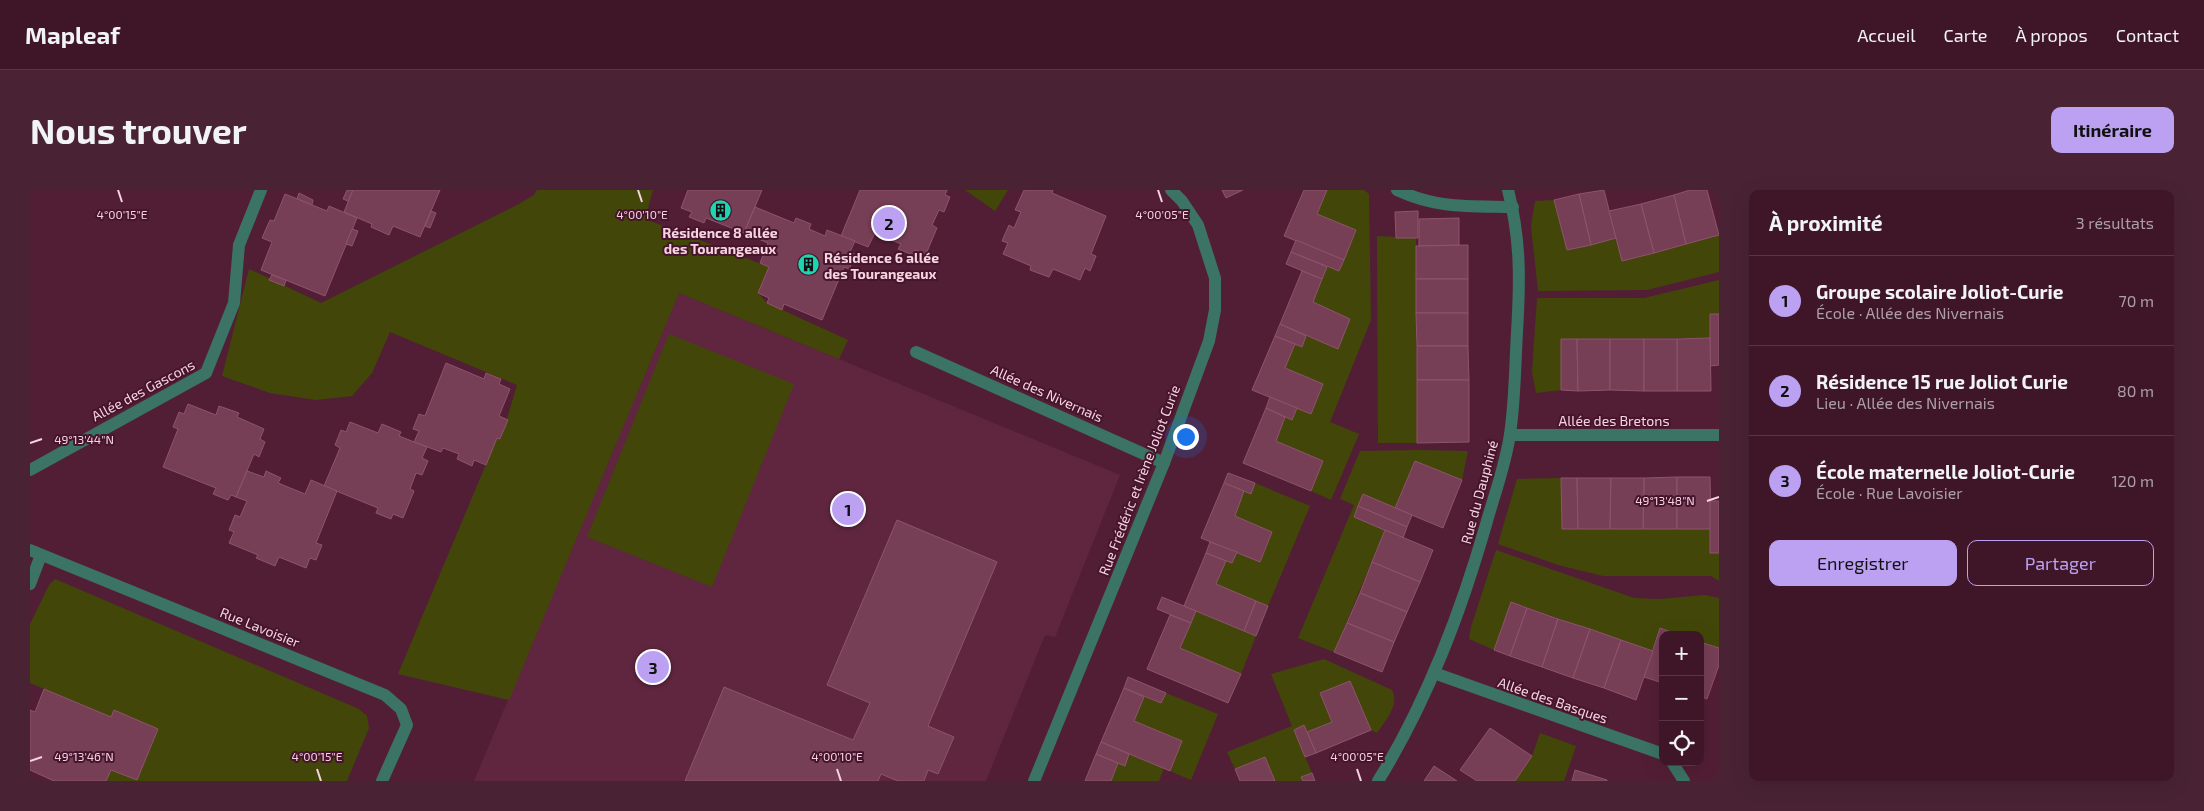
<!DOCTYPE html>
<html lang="fr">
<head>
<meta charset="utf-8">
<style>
	:root { --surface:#3e1628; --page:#492334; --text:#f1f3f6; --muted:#ad9fa8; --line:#573545; --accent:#bca0f2 }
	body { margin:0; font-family:"Exo 2",sans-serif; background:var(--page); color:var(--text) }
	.controls { position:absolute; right:15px; bottom:15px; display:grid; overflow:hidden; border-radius:10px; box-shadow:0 5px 20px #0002 }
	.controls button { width:45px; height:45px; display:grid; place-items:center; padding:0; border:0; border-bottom:1px solid var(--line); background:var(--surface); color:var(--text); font:25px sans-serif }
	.you { position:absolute; left:1155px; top:246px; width:18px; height:18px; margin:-12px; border:4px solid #fff; border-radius:50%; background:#1a73e8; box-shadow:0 0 0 8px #1a73e833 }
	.badge { display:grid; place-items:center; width:32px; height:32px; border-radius:50%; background:var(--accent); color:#111; font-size:16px; font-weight:700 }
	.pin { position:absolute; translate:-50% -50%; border:2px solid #fff; box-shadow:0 1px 5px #0006 }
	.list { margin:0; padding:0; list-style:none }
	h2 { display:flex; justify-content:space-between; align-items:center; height:65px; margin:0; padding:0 20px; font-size:21px }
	h2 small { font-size:16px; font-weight:400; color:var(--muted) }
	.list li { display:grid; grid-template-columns:32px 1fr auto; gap:15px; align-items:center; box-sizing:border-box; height:90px; padding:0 20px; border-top:1px solid var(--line) }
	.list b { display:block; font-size:19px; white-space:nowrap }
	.list p { margin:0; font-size:16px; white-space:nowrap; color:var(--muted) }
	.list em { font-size:16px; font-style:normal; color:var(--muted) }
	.actions { display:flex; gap:10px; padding:15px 20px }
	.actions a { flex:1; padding:11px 0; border:1px solid var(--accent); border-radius:10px; text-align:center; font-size:18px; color:var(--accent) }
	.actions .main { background:var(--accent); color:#111 }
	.icon { flex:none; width:28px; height:28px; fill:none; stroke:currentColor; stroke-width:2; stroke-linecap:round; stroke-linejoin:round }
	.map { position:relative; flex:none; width:1689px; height:591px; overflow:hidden; border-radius:10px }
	header { display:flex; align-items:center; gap:30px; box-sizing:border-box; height:70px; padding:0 25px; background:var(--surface); border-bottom:1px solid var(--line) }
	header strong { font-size:24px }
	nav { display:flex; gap:28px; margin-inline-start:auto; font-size:18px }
	.intro { display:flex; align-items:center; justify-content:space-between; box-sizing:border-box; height:120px; padding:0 30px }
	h1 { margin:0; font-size:35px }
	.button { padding:12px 22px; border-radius:10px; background:var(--accent); color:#111; font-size:18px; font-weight:700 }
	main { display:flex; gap:30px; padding:0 30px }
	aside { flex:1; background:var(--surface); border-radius:10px; box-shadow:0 5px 20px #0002 }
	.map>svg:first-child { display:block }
</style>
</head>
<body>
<header>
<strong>Mapleaf</strong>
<nav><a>Accueil</a><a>Carte</a><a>À propos</a><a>Contact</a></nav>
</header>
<div class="intro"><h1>Nous trouver</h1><a class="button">Itinéraire</a></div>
<main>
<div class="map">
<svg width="1689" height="591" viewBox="0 0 1689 591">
	<rect width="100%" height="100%" fill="#521e36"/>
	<path fill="#602640" d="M649,103L1090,285L1025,447L1015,445L956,591H444Z"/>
	<g fill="#424709">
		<path d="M507,0H623L615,29L739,77L728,103L737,113L818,150L809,169L649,103L479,510L368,484L467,248L471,249L487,195L360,142L342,183L322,206L286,210L240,203L192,186L219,79L291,113L487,15L504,5Z"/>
		<path d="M935,0H978L965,21Z"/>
		<path d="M1297,0H1334L1339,4L1341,130L1300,232L1329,244L1301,310L1281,301L1293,271L1246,251L1255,227L1262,230L1267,218L1281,224L1293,194L1255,178L1265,154L1272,156L1276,146L1308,158L1320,129L1283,112L1297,77L1309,81L1326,40L1287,24Z"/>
		<path d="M1524,10L1537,60L1586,48L1592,71L1689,45V82L1617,100L1508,101L1501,36L1505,11Z"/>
		<path d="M1347,46L1386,48L1387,253H1348Z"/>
		<path d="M1689,90V124L1680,148L1531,149V200L1506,203L1502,182L1507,108H1614Z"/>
		<path d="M639,144L764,194L682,397L557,347Z"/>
		<path d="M1388,260L1438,261L1432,290L1385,271L1365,318L1333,304L1324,327L1355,340L1304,462L1268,448L1324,315L1310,309L1330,261Z"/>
		<path d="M1531,288L1532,339H1681L1680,363H1689V391L1681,386H1573L1528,375L1468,354L1487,289Z"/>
		<path d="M1225,293L1280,316L1238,416L1186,394L1196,371L1202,373L1207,362L1230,372L1242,342L1205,326L1214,301L1221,304Z"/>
		<path d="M1466,360L1604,408L1629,409L1675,405L1689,408V458L1670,452V445H1649L1631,438L1623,461L1481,412L1464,460L1439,449L1441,437Z"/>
		<path d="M25,389L329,519L337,526L339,538L317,591H76L81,580L107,590L128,539L84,520L81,527L0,493V434L19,395Z"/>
		<path d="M1166,421L1226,446L1211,484L1150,458Z"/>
		<path d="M1294,469L1362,500C1370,515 1355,531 1347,543L1341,540L1320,491L1290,503L1302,532L1277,542L1274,535L1264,540L1282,583L1271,587L1273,591H1245L1235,567L1205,579L1197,562L1262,536L1241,484Z"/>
		<path d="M1136,503L1188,524L1161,590L1140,581L1151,551L1104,531L1114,507L1131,513Z"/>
		<path d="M1510,543L1546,556L1534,591H1485L1502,566Z"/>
		<path d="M1099,564L1134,578L1129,591H1081L1088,573L1095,575Z"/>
	</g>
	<g fill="#773f56" stroke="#8e546c">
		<path d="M317,0H323L318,11L313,9Z"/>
		<path d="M323,0H410L390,47L363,36L359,45L341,37L342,34L314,22Z"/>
		<path d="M658,0H732L714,43L676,28L674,33L659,27L662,22L651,18Z"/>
		<path d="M830,0H917L915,5L920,7L914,22L909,20L902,35L907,38L896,64L885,60L883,65L868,59L871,54L845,43L838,57L811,46Z"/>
		<path d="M994,0H1023L1022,3L1076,26L1061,64L1066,66L1060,81L1055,78L1050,90L1023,79L1019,87L1000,80L1001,76L973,64L978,53L972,51L979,35L984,38L991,22L985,20Z"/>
		<path d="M1192,0H1213L1196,8Z"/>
		<path d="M1274,0H1297L1287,24L1326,40L1314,70L1254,46Z"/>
		<path d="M1574,0L1586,48L1561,55L1549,4Z"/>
		<path d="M1660,0H1677L1689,45L1656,54L1644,5Z"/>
		<path d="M269,3L283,10L282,15L267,9Z"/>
		<path d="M255,4L297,21L299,16L327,28L295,106L231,80L242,52L232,48L240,30L244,31Z"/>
		<path d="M1549,4L1561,55L1537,60L1524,10Z"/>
		<path d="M1644,5L1656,54L1624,63L1611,14Z"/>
		<path d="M1611,14L1624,63L1592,71L1579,21Z"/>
		<path d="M725,17L764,33L766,28L781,34L779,39L795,46L797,40L825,51L820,62L826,65L819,79L814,77L792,130L754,114L752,120L737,113L739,108L728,103L739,77L730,73L738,53L714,43Z"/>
		<path d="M401,21L406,23L400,38L395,36Z"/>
		<path d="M1388,21V48H1366L1365,22Z"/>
		<path d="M1429,28V55L1389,56V29Z"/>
		<path d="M322,39L328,41L322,56L316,54Z"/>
		<path d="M1266,50L1314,70L1309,81L1261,62Z"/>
		<path d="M1438,55V89H1386V56Z"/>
		<path d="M1261,62L1297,77L1292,89L1256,74Z"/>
		<path d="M1272,81L1292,89L1283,112L1320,129L1308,159L1250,134Z"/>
		<path d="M242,85L256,90L254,96L239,90Z"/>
		<rect x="1386" y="89" width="52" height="34"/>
		<path d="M1386,123H1438V156H1387Z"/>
		<path d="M1680,124H1689V175L1680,176Z"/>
		<path d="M1250,134L1276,146L1272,157L1245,146Z"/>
		<path d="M1245,146L1265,154L1255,178L1293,194L1281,224L1222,200Z"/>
		<path d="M1680,148L1681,201H1647V149Z"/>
		<path d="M1531,149H1547L1548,201L1531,200Z"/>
		<path d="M1547,149H1580V200L1548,201Z"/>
		<path d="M1580,149H1614V201L1580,200Z"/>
		<rect x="1614" y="149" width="33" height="52"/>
		<path d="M1387,156H1438L1439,190H1387Z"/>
		<path d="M416,173L454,189L456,183L471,189L469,194L480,199L469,226L478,230L470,249L467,248L456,275L444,270L442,276L427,269L429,264L413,258L411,262L384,252L389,241L383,239L389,224L395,226Z"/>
		<path d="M1387,190H1439V252L1387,253Z"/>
		<path d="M1240,207L1267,218L1262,230L1236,218Z"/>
		<path d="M158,214L186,225L189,216L209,223L207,227L234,239L230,249L235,252L229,267L224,264L206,307L201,305L198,310L183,304L186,298L133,277L148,239L143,237L149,222L154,224Z"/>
		<path d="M1236,218L1255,227L1246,251L1293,271L1281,301L1213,273Z"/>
		<path d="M320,232L348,243L352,234L371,242L369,246L397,257L392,268L398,271L392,285L386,283L380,299L384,301L373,328L363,324L361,329L346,323L348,318L294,296L310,258L305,255L311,240L316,242Z"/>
		<path d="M1385,271L1432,290L1413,338L1365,318Z"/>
		<path d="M217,281L234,287L236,281L251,288L248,293L275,304L281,290L307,301L286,353L292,355L286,370L280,368L276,378L249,367L245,376L226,368L228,365L199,353L204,342L199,340L205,325L210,327L217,311L206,307Z"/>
		<path d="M1198,283L1225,293L1221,304L1194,293Z"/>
		<path d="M1647,287V339H1613L1614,288Z"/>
		<path d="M1647,287H1680L1681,339H1647Z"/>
		<path d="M1531,288H1547L1548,339H1532Z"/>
		<path d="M1547,288H1581L1580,339H1548Z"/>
		<path d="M1581,288H1614L1613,339H1580Z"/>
		<path d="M1194,293L1214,301L1205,326L1242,342L1230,372L1171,348Z"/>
		<path d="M1333,304L1382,325L1377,337L1328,316Z"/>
		<rect x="1680" y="311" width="9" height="52"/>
		<path d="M1328,316L1377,337L1373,348L1324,327Z"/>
		<path d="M867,330L967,372L898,536L924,547L908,584L898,580L894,591H868L851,584L848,591H655L694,497L823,550L840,513L797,495Z"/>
		<path d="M1355,340L1403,360L1390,392L1342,372Z"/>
		<path d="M1180,352L1207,362L1202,373L1176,363Z"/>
		<path d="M1176,363L1196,371L1186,394L1226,411L1214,441L1154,416Z"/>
		<path d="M1342,372L1390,392L1377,422L1330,403Z"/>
		<path d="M1330,403L1377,422L1364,452L1317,433Z"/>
		<path d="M1132,407L1166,421L1161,433L1127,419Z"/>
		<path d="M1226,411L1238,416L1226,446L1214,441Z"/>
		<path d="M1481,412L1497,418L1480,466L1464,460Z"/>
		<path d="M1497,418L1528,429L1512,477L1480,466Z"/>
		<path d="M1140,425L1161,433L1150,458L1211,484L1198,513L1117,479Z"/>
		<path d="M1528,429L1560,439L1543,488L1512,477Z"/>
		<path d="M1317,433L1364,452L1352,482L1304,462Z"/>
		<path d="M1630,438L1649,445H1633V493L1614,487Z"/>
		<path d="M1560,439L1591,450L1574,498L1543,488Z"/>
		<path d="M1591,450L1623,461L1606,510L1574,498Z"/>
		<path d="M1670,452L1689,458V475L1677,509L1670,506Z"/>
		<path d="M1098,487L1136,503L1131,513L1094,498Z"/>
		<path d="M1320,491L1341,540L1286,563L1277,542L1302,532L1290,503Z"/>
		<path d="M1094,498L1114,507L1104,531L1152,551L1140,581L1071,552Z"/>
		<path d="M14,499L81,527L84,520L128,539L107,590L81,580L76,591H24L0,580V520L5,522Z"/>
		<path d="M1274,535L1286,563L1275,567L1264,540Z"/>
		<path d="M1460,538L1502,566L1485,591H1447L1430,580Z"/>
		<path d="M1071,552L1099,564L1095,576L1066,564Z"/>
		<path d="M1066,564L1088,573L1081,591H1055Z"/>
		<path d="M1235,567L1245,591H1210L1205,579Z"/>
		<path d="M1404,576L1427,591H1394Z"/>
		<path d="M1545,580L1577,590V591H1542Z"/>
		<path d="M1282,583L1285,591H1273L1271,587Z"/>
	</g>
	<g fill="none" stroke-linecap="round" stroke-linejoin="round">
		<g stroke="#3b7364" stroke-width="12">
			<path d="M1367,0C1408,19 1439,16 1483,17"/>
			<path d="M886,162L1134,273"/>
			<path d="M1480,245H1689"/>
			<path d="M0,280L176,183L204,113L209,55L231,0"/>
			<path d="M0,360L355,505L371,519L377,535L352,591"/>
			<path d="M0,394L11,365"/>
			<path d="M1404,483L1633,564"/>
			<path d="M1642,572L1654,591"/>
			<path d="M1004,591L1134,273L1179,151L1185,120V88L1168,35L1152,11L1141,0"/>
			<path d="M1348,591C1398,510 1431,422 1457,331C1465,303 1476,273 1480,244C1485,210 1485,176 1487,142C1490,92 1491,50 1478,0"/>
		</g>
	</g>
	<path fill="none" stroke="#f6d4e0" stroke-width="2" d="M88,0L92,12M608,0L612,12M1128,0L1132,12M0,253L12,249M1677,311L1689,307M0,571L12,567M287,579L291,591M807,579L811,591M1327,579L1331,591"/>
	<defs>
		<symbol id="building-disc" viewBox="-11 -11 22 22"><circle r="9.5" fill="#1dd5b1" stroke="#46142c"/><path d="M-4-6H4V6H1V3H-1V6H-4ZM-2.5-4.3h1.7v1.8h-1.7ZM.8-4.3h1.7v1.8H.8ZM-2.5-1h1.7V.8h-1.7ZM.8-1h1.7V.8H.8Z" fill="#111"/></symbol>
	</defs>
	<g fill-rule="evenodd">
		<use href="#building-disc" x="678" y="8" width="25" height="25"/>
		<use href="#building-disc" x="766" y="62" width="25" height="25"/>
	</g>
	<g text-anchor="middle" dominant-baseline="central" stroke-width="4" stroke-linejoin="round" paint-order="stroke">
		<g font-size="14" font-weight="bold" fill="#f6d4e0" stroke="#46142c">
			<text x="690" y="42">Résidence 8 allée<tspan x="690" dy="16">des Tourangeaux</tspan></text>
			<text x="794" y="67" text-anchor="start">Résidence 6 allée<tspan x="794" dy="16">des Tourangeaux</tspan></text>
		</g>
		<g font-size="14" fill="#f6d4e0" stroke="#46142c">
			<text transform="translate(113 200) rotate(-28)">Allée des Gascons</text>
			<text transform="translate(1017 203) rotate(24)">Allée des Nivernais</text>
			<text x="1584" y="230">Allée des Bretons</text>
			<text transform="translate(1109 290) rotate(-69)">Rue Frédéric et Irène Joliot Curie</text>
			<text transform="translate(1449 302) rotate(-75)">Rue du Dauphiné</text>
			<text transform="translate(230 437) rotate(22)">Rue Lavoisier</text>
			<text transform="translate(1523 510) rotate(19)">Allée des Basques</text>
		</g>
	</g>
	<g font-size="12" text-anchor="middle" fill="#f6d4e0" stroke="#46142c" stroke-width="4" stroke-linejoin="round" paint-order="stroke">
		<text x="92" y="29">4°00'15"E</text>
		<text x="612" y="29">4°00'10"E</text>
		<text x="1132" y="29">4°00'05"E</text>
		<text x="54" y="254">49°13'44"N</text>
		<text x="1635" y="315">49°13'48"N</text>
		<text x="287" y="571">4°00'15"E</text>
		<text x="807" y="571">4°00'10"E</text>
		<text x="1327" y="571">4°00'05"E</text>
		<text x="54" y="571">49°13'46"N</text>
	</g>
</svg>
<div class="controls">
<button>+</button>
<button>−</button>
<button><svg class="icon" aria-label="locate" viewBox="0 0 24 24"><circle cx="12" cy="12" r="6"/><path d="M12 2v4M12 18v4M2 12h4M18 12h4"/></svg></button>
</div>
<div class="you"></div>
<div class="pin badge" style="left:818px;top:319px">1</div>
<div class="pin badge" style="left:859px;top:33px">2</div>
<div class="pin badge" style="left:623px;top:477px">3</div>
</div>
<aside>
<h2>À proximité<small>3 résultats</small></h2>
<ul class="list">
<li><span class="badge">1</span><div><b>Groupe scolaire Joliot-Curie</b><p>École · Allée des Nivernais</p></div><em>70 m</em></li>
<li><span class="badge">2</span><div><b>Résidence 15 rue Joliot Curie</b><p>Lieu · Allée des Nivernais</p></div><em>80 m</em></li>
<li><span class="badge">3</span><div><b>École maternelle Joliot-Curie</b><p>École · Rue Lavoisier</p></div><em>120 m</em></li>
</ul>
<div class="actions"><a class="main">Enregistrer</a><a>Partager</a></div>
</aside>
</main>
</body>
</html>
